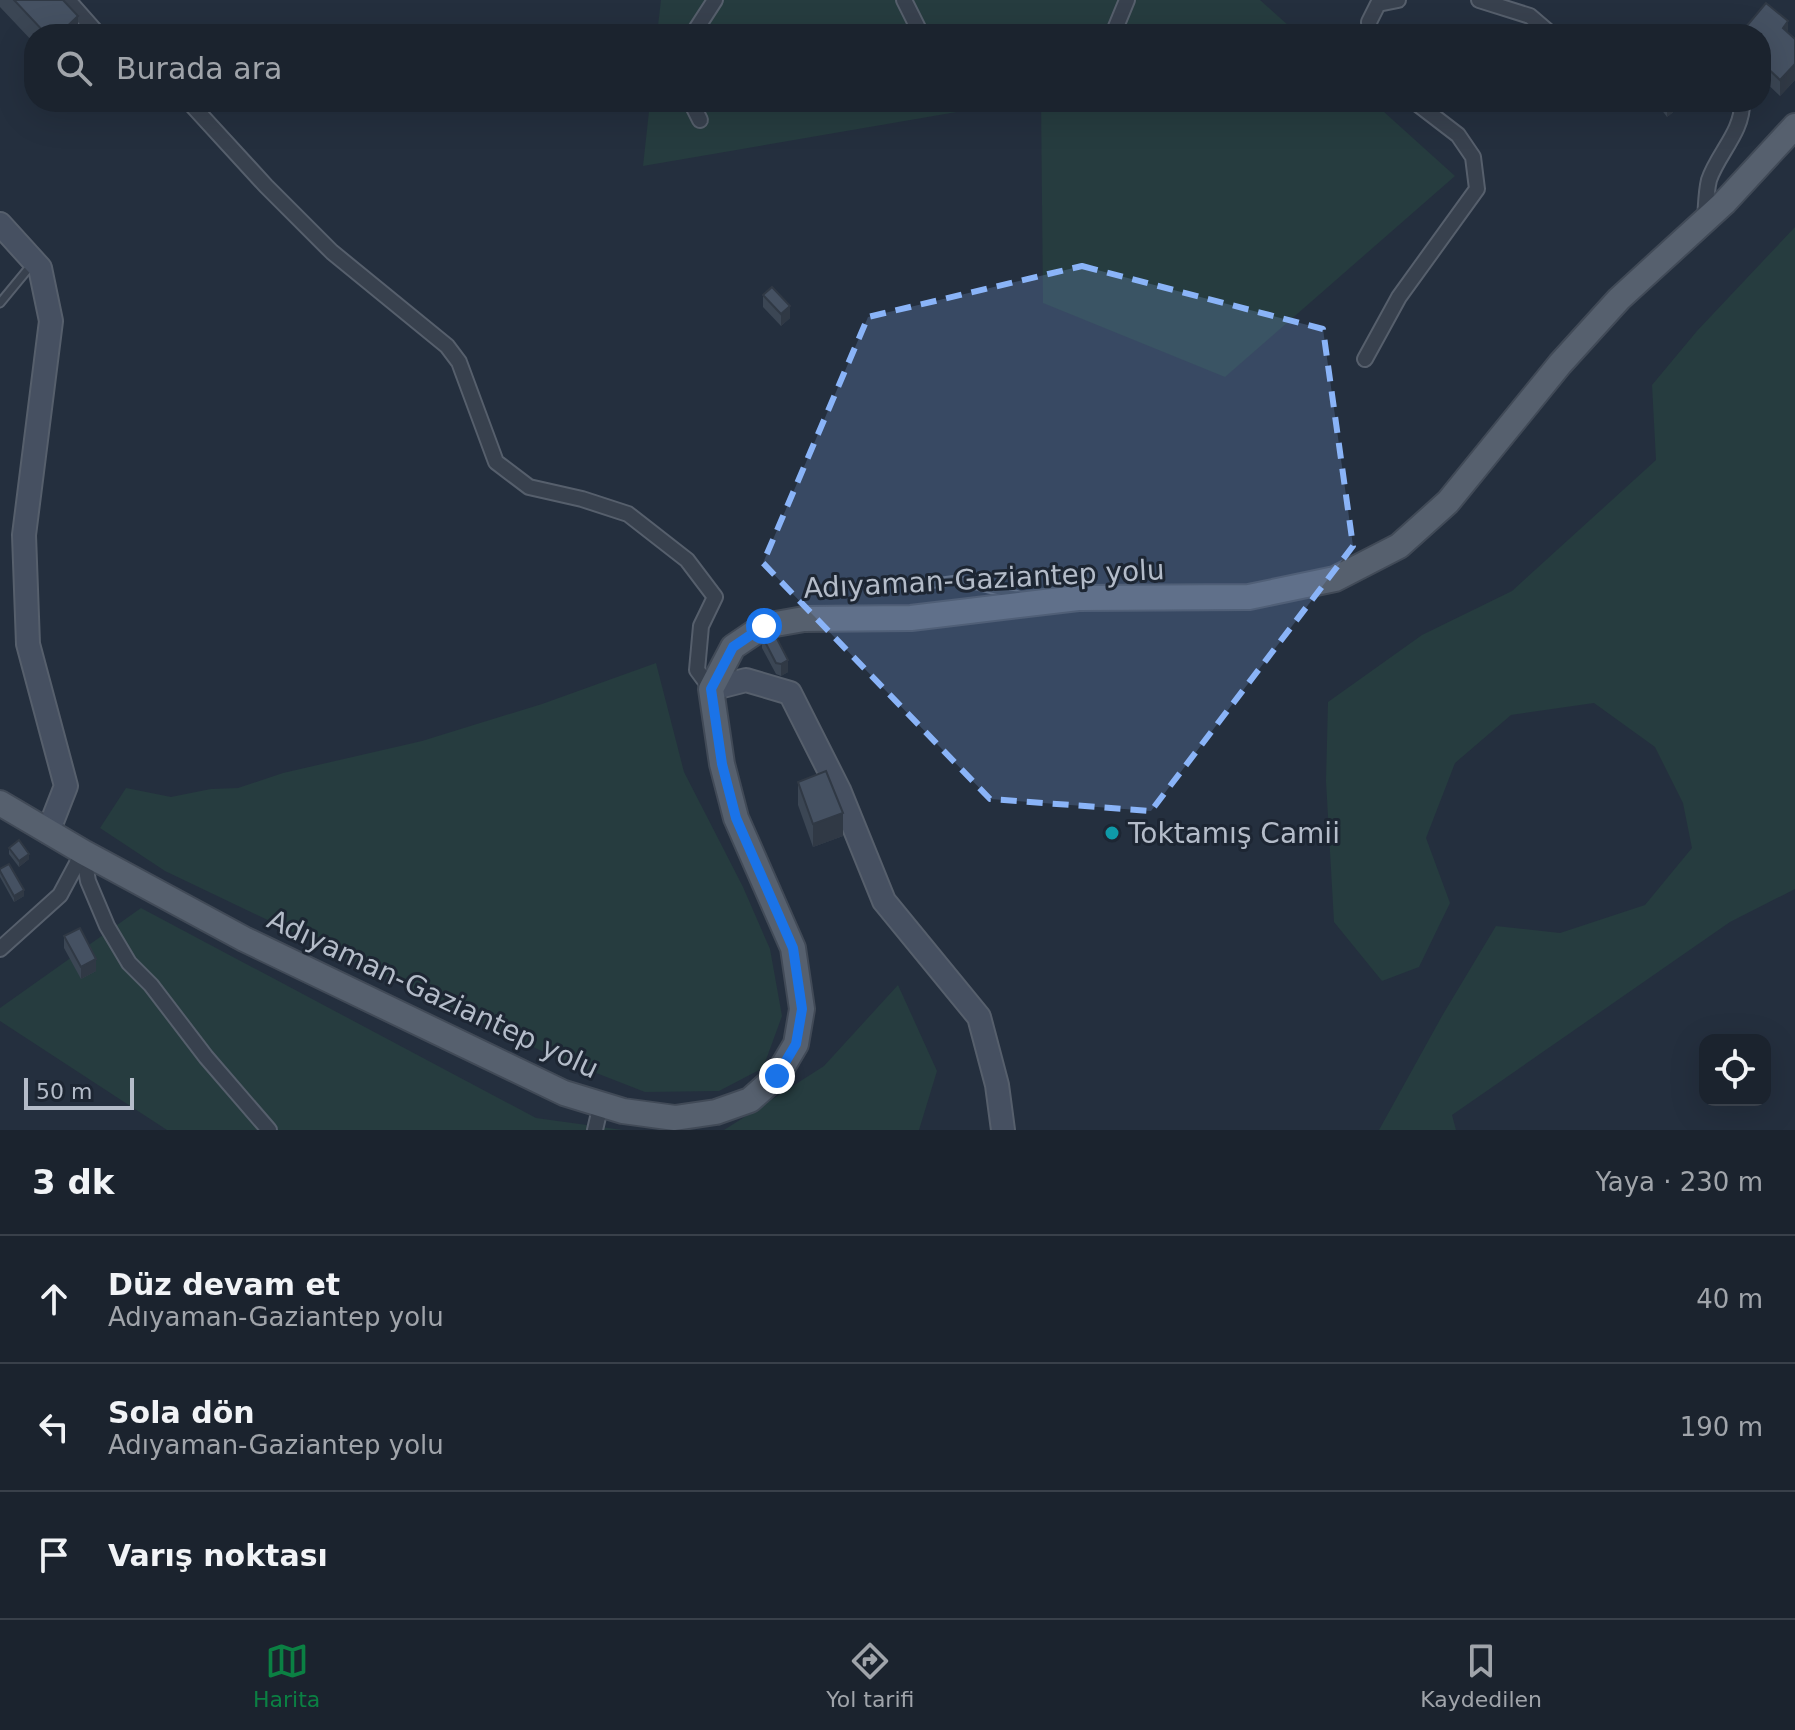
<!DOCTYPE html>
<html lang="tr">
<head>
<meta charset="utf-8">
<style>
	:root { --surface:#1b232e; --page:#282f3a; --text:#f1f3f6; --muted:#a0a4aa; --line:#39404a; --accent:#0b8043 }
	body { margin:0; font-family:"DejaVu Sans",sans-serif; background:var(--page); color:var(--text) }
	.controls { position:absolute; right:24px; bottom:24px; display:grid; overflow:hidden; border-radius:16px; box-shadow:0 8px 32px #0002 }
	.controls button { width:72px; height:72px; display:grid; place-items:center; padding:0; border:0; border-bottom:2px solid var(--line); background:var(--surface); color:var(--text); font:40px sans-serif }
	.scale { position:absolute; left:24px; bottom:20px; width:110px; box-sizing:border-box; padding-left:8px; border:4px solid #b4bcc9; border-top:0; font-size:22px; line-height:28px; white-space:nowrap; color:#b4bcc9; -webkit-text-stroke:6px #1d2633; paint-order:stroke }
	.stop { position:absolute; width:24px; height:24px; margin:-18px; border:6px solid #1a73e8; border-radius:50%; background:#fff }
	.stop.end { background:#1a73e8; border-color:#fff; box-shadow:0 2px 8px #0008 }
	.list { margin:0; padding:0; list-style:none }
	h2 { display:flex; justify-content:space-between; align-items:center; height:104px; margin:0; padding:0 32px; font-size:34px }
	h2 small { font-size:26px; font-weight:400; color:var(--muted) }
	.list li { display:grid; grid-template-columns:52px 1fr auto; gap:24px; align-items:center; box-sizing:border-box; height:128px; padding:0 32px; border-top:2px solid var(--line) }
	.list b { display:block; font-size:30px; white-space:nowrap }
	.list p { margin:0; font-size:26px; white-space:nowrap; color:var(--muted) }
	.list em { font-size:26px; font-style:normal; color:var(--muted) }
	.icon { flex:none; width:44px; height:44px; fill:none; stroke:currentColor; stroke-width:2; stroke-linecap:round; stroke-linejoin:round }
	.map { position:relative; flex:none; width:1795px; height:1130px; overflow:hidden }
	.search { position:absolute; background:var(--surface); box-shadow:0 8px 32px #0002; left:24px; right:24px; top:24px; height:88px; display:flex; align-items:center; gap:20px; box-sizing:border-box; padding:0 28px; border-radius:32px; color:var(--muted); font-size:30px }
	.sheet { height:488px; background:var(--surface) }
	nav { display:flex; justify-content:space-around; align-items:center; box-sizing:border-box; height:112px; border-top:2px solid var(--line); background:var(--surface); font-size:22px; color:var(--muted) }
	nav a { display:grid; justify-items:center; gap:4px }
	nav .on { color:var(--accent) }
	.map>svg:first-child { display:block }
</style>
</head>
<body>
<div class="map">
<svg width="1795" height="1130" viewBox="0 0 1795 1130">
	<rect width="100%" height="100%" fill="#242f3e"/>
	<g fill="#263c3f">
		<path d="M661,0H1260L1298,34H657Z"/>
		<path d="M650,102H1015L643,166Z"/>
		<path d="M1041,102H1373L1455,176L1225,377L1043,303Z"/>
		<path d="M1795,227V889L1730,922L1452,1115L1456,1130H1379L1442,1016L1496,926L1560,933L1645,905L1692,848L1683,803L1655,747L1594,703L1511,715L1455,763L1426,838L1450,903L1419,967L1382,981L1334,922L1326,781L1328,702L1422,635L1512,591L1656,460L1652,385L1697,331Z"/>
		<path d="M656,663L684,772L743,887L770,949L782,1016L763,1068L719,1091L645,1092L550,1055L165,871L100,828L126,788L171,797L211,789L238,788L283,773L422,741L542,704Z"/>
		<path d="M141,908L536,1118L623,1130H167L0,1021V1008Z"/>
		<path d="M898,985L937,1071L919,1130H724L824,1066Z"/>
	</g>
	<g fill="none" stroke-linecap="round" stroke-linejoin="round">
		<defs>
			<g id="lane">
				<path d="M0,303L33,263"/>
				<path d="M921,585L957,580L1019,596"/>
			</g>
			<g id="street">
				<path d="M68,0L98,34"/>
				<path d="M904,0L921,34"/>
				<path d="M1479,0L1530,16L1551,34"/>
				<path d="M693,34L715,0"/>
				<path d="M1113,34L1127,0"/>
				<path d="M1370,34L1369,22L1378,4L1398,0"/>
				<path d="M189,102L266,186L332,252L447,346L459,362L496,462L529,487L582,499L628,514L687,560L715,597L701,626L697,670L711,689"/>
				<path d="M691,102L700,120"/>
				<path d="M1705,219C1706,207 1706,192 1709,180C1718,153 1743,132 1742,102"/>
				<path d="M1365,359L1399,297L1477,189L1473,157L1458,135L1415,102"/>
				<path d="M83,852L88,881L107,926L129,963L151,985L206,1057L269,1130"/>
				<path d="M0,949L60,895L83,852"/>
				<path d="M595,1130L601,1104"/>
			</g>
			<g id="secondary">
				<path d="M0,224L40,268L51,321L24,535L28,644L66,786L48,832"/>
				<path d="M711,689L746,680L790,693L839,790L884,901L979,1017L997,1085L1003,1130"/>
			</g>
			<path id="primary" d="M0,803L83,852L244,939L564,1093L623,1111L675,1118L716,1112L750,1100L777,1076L796,1044L802,1009L793,948L736,818L722,764L711,689L733,647L764,626L804,619L911,618L1078,598L1249,597L1335,579L1399,546L1448,502L1560,364L1619,299L1724,203L1795,126"/>
		</defs>
		<use href="#lane" stroke="#565f6c" stroke-width="11"/>
		<use href="#street" stroke="#565f6c" stroke-width="18"/>
		<use href="#secondary" stroke="#565f6c" stroke-width="26"/>
		<use href="#primary" stroke="#414a57" stroke-width="28"/>
		<use href="#lane" stroke="#38414e" stroke-width="7"/>
		<use href="#street" stroke="#38414e" stroke-width="14"/>
		<use href="#secondary" stroke="#465061" stroke-width="22"/>
		<use href="#primary" stroke="#56606e" stroke-width="24"/>
	</g>
	<g fill="#3b4654">
		<path d="M0,0H63L78,34H34V43L0,7Z"/>
		<path d="M1788,33L1795,39V80L1780,96L1761,78V34Z"/>
		<path d="M1658,102H1686L1667,117L1658,105Z"/>
		<path d="M763,295L790,318L781,326L763,307Z"/>
		<path d="M762,636L788,672L781,676L776,674L762,648Z"/>
		<path d="M798,782L843,836L813,847L798,805Z"/>
		<path d="M9,848L29,859L19,867L9,854Z"/>
		<path d="M0,869L24,896L14,902L0,877Z"/>
		<path d="M64,936L96,971L81,979L64,948Z"/>
	</g>
	<g fill="#303945">
		<path d="M78,16V34H59Z"/>
		<path d="M1788,21V37L1783,28Z"/>
		<path d="M1795,64V80L1780,96V80Z"/>
		<path d="M1671,102H1686L1667,117V105Z"/>
		<path d="M790,306V318L781,326V314Z"/>
		<path d="M788,660V672L781,676V664Z"/>
		<path d="M843,813V836L813,847V824Z"/>
		<path d="M29,854V859L19,867V861Z"/>
		<path d="M24,890V896L14,902V896Z"/>
		<path d="M96,959V971L81,979V967Z"/>
	</g>
	<g fill="#455162" stroke="#303945" stroke-width="2">
		<path d="M14,0H63L78,16L59,34H46Z"/>
		<path d="M1766,3L1788,21L1783,28L1795,39V64L1780,80L1761,62V34H1740Z"/>
		<path d="M772,287L790,306L781,314L763,295Z"/>
		<path d="M773,631L788,660L781,664L776,663L762,636Z"/>
		<path d="M826,771L843,813L813,824L798,782Z"/>
		<path d="M19,840L29,854L19,861L9,848Z"/>
		<path d="M9,864L24,890L14,896L0,871V869Z"/>
		<path d="M80,928L96,959L81,967L64,936Z"/>
	</g>
	<g fill="none" stroke-linecap="round" stroke-linejoin="round">
		<path stroke="#1a73e8" stroke-width="10" d="M764,626L733,647L711,689L722,764L736,818L793,948L802,1009L796,1044L777,1076"/>
	</g>
	<path fill="#8ab4f8" fill-opacity="0.2" stroke="#8ab4f8" stroke-width="6" stroke-dasharray="16 10" stroke-linejoin="round" d="M1082,266L1323,329L1353,546L1151,811L990,799L763,563L868,317Z"/>
	<circle fill="#0f9aa8" stroke="#1d2633" stroke-width="3" cx="1112" cy="833" r="8"/>
	<g text-anchor="middle" dominant-baseline="central" stroke-width="6" stroke-linejoin="round" paint-order="stroke">
		<g font-size="28" fill="#b4bcc9" stroke="#1d2633">
			<text transform="translate(984 579) rotate(-3)">Adıyaman-Gaziantep yolu</text>
			<text transform="translate(433 994) rotate(25)">Adıyaman-Gaziantep yolu</text>
		</g>
		<g font-size="28" fill="#b4bcc9" stroke="#1d2633" text-anchor="start">
			<text x="1128" y="833">Toktamış Camii</text>
		</g>
	</g>
</svg>
<div class="controls">
<button><svg class="icon" aria-label="locate" viewBox="0 0 24 24"><circle cx="12" cy="12" r="6"/><path d="M12 2v4M12 18v4M2 12h4M18 12h4"/></svg></button>
</div>
<div class="scale">50 m</div>
<div class="stop" style="left:764px;top:626px"></div>
<div class="stop end" style="left:777px;top:1076px"></div>
<div class="search"><svg class="icon" aria-label="search" viewBox="0 0 24 24"><circle cx="10" cy="10" r="6"/><path d="M15 15l6 6"/></svg>Burada ara</div>
</div>
<section class="sheet">
<h2>3 dk<small>Yaya · 230 m</small></h2>
<ul class="list">
<li><svg class="icon" aria-label="ahead" viewBox="0 0 24 24"><path d="M12 20V5M6 11l6-6 6 6"/></svg><div><b>Düz devam et</b><p>Adıyaman-Gaziantep yolu</p></div><em>40 m</em></li>
<li><svg class="icon" aria-label="left" viewBox="0 0 24 24"><path d="M17 20v-9H6M10 6l-5 5 5 5"/></svg><div><b>Sola dön</b><p>Adıyaman-Gaziantep yolu</p></div><em>190 m</em></li>
<li><svg class="icon" aria-label="arrive" viewBox="0 0 24 24"><path d="M6 21V4h12l-3 4 3 4H6"/></svg><div><b>Varış noktası</b></div></li>
</ul>
</section>
<nav>
<a class="on"><svg class="icon" aria-label="map" viewBox="0 0 24 24"><path d="M3 6l6-2 6 2 6-2v14l-6 2-6-2-6 2zM9 4v14M15 6v14"/></svg>Harita</a>
<a><svg class="icon" aria-label="directions" viewBox="0 0 24 24"><path d="M12 3l9 9-9 9-9-9zM9 14v-3h6M13 9l2 2-2 2"/></svg>Yol tarifi</a>
<a><svg class="icon" aria-label="saved" viewBox="0 0 24 24"><path d="M7 4h10v16l-5-4-5 4z"/></svg>Kaydedilen</a>
</nav>
</body>
</html>
